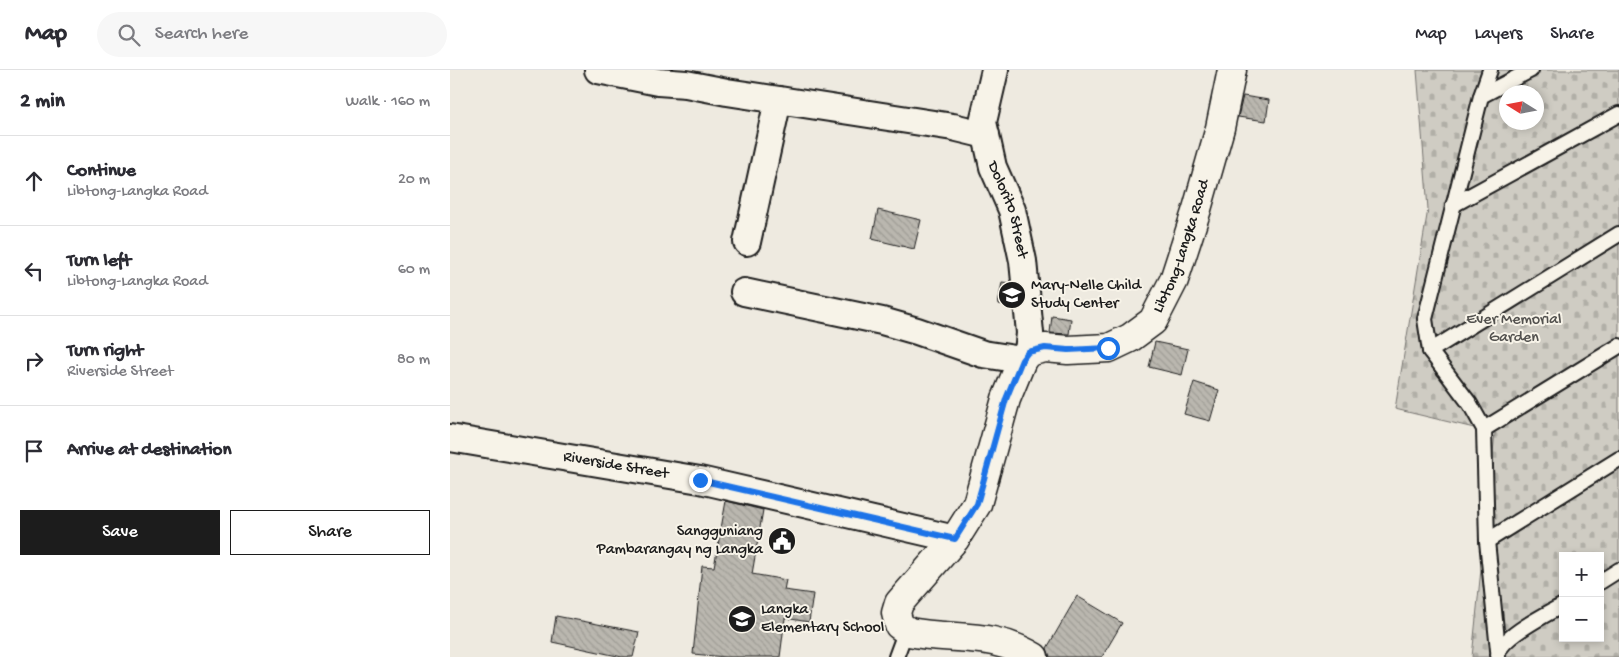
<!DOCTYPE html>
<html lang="en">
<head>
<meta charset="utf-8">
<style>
	:root { --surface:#fff; --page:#f7f7f7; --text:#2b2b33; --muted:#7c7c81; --line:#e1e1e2; --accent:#1c1c1c }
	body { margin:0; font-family:"Gochi Hand",sans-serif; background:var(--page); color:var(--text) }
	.controls { position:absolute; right:15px; bottom:15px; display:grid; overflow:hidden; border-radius:0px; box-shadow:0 2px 8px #0003 }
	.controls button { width:45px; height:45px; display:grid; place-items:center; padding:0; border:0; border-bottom:1px solid var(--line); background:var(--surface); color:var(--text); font:25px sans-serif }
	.compass { position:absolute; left:1049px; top:15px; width:45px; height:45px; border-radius:50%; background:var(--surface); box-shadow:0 2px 8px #0003; rotate:281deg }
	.stop { position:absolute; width:15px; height:15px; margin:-11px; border:4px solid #1a73e8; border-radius:50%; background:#fff }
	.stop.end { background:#1a73e8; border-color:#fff; box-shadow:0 1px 5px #0008 }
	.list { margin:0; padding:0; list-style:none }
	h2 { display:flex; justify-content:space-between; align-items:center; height:65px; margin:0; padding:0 20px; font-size:21px }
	h2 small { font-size:16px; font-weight:400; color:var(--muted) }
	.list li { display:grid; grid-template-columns:32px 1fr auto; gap:15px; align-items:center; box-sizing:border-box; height:90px; padding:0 20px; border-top:1px solid var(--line) }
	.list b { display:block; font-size:19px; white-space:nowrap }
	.list p { margin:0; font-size:16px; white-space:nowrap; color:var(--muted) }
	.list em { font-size:16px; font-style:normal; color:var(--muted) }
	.actions { display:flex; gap:10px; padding:15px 20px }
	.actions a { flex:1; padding:11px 0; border:1px solid var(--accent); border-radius:0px; text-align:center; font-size:18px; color:var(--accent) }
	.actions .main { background:var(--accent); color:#fff }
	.icon { flex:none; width:28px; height:28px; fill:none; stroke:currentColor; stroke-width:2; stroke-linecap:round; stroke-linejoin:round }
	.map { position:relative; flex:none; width:1169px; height:587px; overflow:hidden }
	header { display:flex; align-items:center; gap:30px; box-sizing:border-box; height:70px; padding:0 25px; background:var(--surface); border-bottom:1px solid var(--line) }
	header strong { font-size:24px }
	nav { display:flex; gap:28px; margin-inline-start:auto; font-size:18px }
	.search { width:350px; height:45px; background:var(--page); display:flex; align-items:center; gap:12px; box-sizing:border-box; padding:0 18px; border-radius:28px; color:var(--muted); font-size:19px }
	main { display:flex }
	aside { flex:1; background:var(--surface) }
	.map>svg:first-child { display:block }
</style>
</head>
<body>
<header>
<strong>Map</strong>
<div class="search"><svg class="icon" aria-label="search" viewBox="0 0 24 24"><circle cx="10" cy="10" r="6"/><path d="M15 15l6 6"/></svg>Search here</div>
<nav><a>Map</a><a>Layers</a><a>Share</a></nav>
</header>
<main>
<aside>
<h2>2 min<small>Walk · 160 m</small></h2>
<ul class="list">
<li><svg class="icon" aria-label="ahead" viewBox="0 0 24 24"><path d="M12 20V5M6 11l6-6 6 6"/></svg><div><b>Continue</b><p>Libtong-Langka Road</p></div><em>20 m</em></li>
<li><svg class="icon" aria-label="left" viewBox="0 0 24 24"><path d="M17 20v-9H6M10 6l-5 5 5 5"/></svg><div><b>Turn left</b><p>Libtong-Langka Road</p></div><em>60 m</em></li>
<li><svg class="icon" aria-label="right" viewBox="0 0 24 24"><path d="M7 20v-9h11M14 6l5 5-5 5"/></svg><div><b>Turn right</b><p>Riverside Street</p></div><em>80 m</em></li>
<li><svg class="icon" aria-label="arrive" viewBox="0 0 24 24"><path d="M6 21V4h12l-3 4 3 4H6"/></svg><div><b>Arrive at destination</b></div></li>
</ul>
<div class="actions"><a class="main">Save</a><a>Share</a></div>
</aside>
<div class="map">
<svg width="1169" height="587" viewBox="0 0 1169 587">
	<defs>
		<pattern id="cemetery-stones" width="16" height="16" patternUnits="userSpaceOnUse" patternTransform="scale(1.25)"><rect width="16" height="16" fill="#cfccc3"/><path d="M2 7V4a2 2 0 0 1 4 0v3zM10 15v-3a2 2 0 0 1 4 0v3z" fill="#b1afa7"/></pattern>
		<pattern id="building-back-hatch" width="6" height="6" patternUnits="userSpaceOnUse" patternTransform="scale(1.25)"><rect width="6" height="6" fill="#bab7af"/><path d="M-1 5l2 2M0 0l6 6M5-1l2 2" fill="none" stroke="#9f9d96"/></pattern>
	</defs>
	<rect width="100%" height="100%" fill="#eeeae0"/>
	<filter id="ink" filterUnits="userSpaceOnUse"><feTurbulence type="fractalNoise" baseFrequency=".02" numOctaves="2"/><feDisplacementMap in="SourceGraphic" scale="10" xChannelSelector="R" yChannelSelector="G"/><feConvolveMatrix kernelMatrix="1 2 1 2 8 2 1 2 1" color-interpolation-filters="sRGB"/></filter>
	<g filter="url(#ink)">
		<path fill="url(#cemetery-stones)" stroke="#767470" fill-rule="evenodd" d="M967,0H1169V587H1022L1045,363L945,339L978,139ZM1056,22H1086V52H1056ZM1113,486H1150V568H1113Z"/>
		<g fill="url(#building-back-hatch)" stroke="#1c1c1c">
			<path d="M793,26L819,30L816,51L788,47Z"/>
			<path d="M428,140L471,150L464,179L422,169Z"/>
			<path d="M552,212L560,213L562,236L548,234Z"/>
			<path d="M602,246L621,249L619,264L600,263Z"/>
			<path d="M705,272L738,279L732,305L699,297Z"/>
			<path d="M744,312L769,320L760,351L734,344Z"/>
			<path d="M276,431L313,440L302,504L336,510L334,520L363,524L359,552L335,548L330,587H275L243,584L252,496L264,497Z"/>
			<path d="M627,526L672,553L652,587H600L597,578Z"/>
			<path d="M106,546L189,562L183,587H172L102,572Z"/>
		</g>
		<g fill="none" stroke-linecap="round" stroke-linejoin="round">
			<defs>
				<g id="service">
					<path d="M1040,0L1031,26L975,249L980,281L1020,334L1034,359L1037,471L1048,580"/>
					<path d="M1031,26L1081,0"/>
					<path d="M1003,135L1169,44"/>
					<path d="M980,281L1169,164"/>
					<path d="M1034,359L1169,276"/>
					<path d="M1037,471L1169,389"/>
					<path d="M1150,512L1169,500"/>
					<path d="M1048,585C1050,567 1097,544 1113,535"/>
					<path d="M446,587L456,560"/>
				</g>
				<g id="minor">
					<path d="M148,0L208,12L236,14L277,22L503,57L536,65"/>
					<path id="s1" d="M545,0L533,52L543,97L562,140L573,191L580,263L578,282"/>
					<path d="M297,172L328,30"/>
					<path d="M294,222L432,251L467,261L533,284L572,290"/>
					<path id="s2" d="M0,368L250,410L505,469"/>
				</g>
				<g id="secondary">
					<path id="s3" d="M584,587C541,561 504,571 459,562L449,555L446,543L449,533L505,469L527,434L556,329L572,290L578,282L595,278L618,280L659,278L680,268L703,251L724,210L747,139L770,58L782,0"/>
				</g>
			</defs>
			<use href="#service" stroke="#1c1c1c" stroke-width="18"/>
			<use href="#minor" stroke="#1c1c1c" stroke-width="30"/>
			<use href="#secondary" stroke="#1c1c1c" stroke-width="31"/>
			<use href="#service" stroke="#f7f3e8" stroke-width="14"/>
			<use href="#minor" stroke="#f7f3e8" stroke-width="26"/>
			<use href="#secondary" stroke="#f7f3e8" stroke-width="28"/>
		</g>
	</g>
	<g fill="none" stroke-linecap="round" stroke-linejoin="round" filter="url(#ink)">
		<path stroke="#1a73e8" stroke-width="6" d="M250,410L505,469L527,434L556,329L572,290L578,282L595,278L618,280L658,278"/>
	</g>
	<defs>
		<symbol id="school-disc" viewBox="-11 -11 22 22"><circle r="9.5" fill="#1c1c1c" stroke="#f7f3e8"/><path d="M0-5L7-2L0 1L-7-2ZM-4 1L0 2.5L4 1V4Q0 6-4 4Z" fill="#fff"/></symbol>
		<symbol id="civic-disc" viewBox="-11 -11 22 22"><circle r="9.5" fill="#1c1c1c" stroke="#f7f3e8"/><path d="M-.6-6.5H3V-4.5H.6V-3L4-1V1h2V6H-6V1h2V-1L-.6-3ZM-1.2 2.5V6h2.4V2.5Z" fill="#fff"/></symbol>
	</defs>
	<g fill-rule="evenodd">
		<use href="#school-disc" x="546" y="209" width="32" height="32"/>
		<use href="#civic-disc" x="316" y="455" width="32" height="32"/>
		<use href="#school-disc" x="276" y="533" width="32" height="32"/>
	</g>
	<g text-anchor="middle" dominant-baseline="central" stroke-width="4" stroke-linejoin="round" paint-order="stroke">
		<g font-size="16" fill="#1c1c1c" stroke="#f7f3e8">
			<text stroke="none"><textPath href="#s1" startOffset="145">Dolorito Street</textPath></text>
			<text stroke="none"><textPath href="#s3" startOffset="665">Libtong-Langka Road</textPath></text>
			<text stroke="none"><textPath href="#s2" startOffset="168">Riverside Street</textPath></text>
		</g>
		<g font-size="16" fill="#1c1c1c" stroke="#f7f3e8" text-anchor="start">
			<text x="581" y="216">Mary-Nelle Child<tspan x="581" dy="18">Study Center</tspan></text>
			<text x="313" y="462" text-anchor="end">Sangguniang<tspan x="313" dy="18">Pambarangay ng Langka</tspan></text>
			<text x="311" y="540">Langka<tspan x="311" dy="18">Elementary School</tspan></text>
		</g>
		<g font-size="16" fill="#52514e" stroke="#f7f3e8">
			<text x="1064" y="250">Ever Memorial<tspan x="1064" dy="18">Garden</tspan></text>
		</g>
	</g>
</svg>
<div class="controls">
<button>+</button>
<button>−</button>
</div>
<svg class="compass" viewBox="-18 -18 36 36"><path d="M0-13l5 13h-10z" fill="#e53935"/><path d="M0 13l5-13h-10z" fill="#7c7c81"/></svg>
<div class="stop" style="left:658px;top:278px"></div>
<div class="stop end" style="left:250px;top:410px"></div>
</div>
</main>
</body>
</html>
